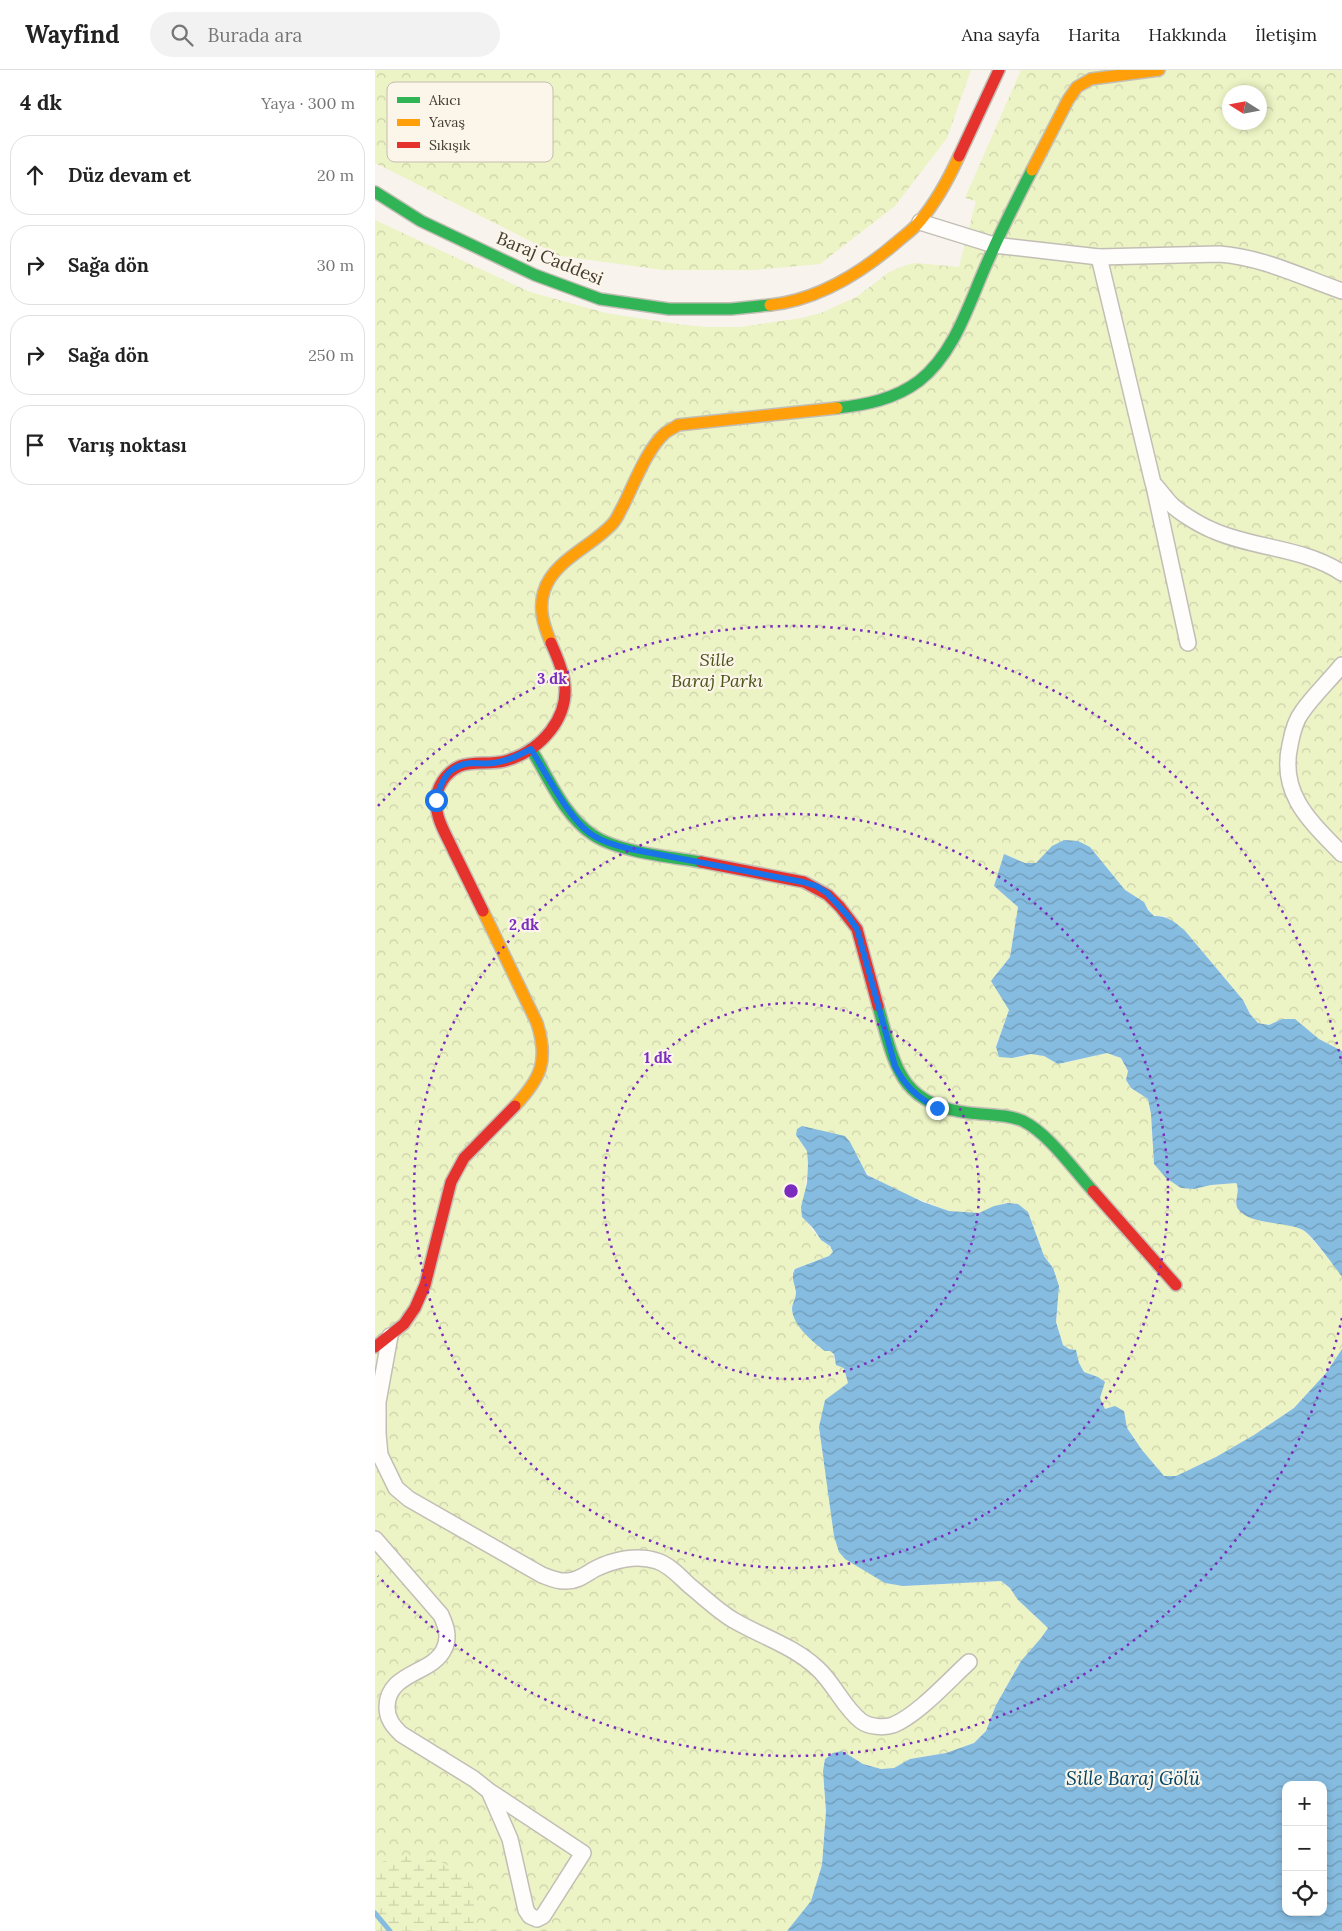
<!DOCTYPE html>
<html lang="tr">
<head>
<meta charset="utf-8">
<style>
	:root { --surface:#fff; --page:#f2f2f2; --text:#222; --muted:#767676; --line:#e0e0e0 }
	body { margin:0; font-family:Lora,serif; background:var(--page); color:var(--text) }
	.controls { position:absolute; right:15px; bottom:15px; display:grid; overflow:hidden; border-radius:10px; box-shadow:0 2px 8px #0003 }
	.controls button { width:45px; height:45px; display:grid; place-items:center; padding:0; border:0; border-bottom:1px solid var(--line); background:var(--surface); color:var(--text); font:25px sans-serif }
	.compass { position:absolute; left:847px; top:15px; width:45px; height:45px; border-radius:50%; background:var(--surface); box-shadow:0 2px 8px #0003; rotate:281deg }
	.stop { position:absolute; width:15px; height:15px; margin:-11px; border:4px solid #1a73e8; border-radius:50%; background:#fff }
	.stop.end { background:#1a73e8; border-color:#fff; box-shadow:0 1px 5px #0008 }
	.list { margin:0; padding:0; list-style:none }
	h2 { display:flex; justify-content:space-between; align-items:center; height:65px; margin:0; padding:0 20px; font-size:21px }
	h2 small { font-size:16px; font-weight:400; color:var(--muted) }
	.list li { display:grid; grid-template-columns:32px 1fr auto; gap:15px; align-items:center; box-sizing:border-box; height:80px; margin:0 10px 10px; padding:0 10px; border:1px solid var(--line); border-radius:20px }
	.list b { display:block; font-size:19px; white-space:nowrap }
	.list em { font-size:16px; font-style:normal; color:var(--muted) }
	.icon { flex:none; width:28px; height:28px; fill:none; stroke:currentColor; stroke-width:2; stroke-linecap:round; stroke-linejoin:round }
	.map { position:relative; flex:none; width:967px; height:1861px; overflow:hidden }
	header { display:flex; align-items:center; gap:30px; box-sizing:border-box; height:70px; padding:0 25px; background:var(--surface); border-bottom:1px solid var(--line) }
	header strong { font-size:24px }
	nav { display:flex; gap:28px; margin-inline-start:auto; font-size:18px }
	.search { width:350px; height:45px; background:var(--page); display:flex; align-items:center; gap:12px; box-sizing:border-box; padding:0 18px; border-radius:28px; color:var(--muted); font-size:19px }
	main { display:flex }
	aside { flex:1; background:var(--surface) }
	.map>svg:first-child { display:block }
</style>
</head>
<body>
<header>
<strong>Wayfind</strong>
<div class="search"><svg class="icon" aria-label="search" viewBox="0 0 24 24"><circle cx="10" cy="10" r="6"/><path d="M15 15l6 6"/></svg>Burada ara</div>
<nav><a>Ana sayfa</a><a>Harita</a><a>Hakkında</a><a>İletişim</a></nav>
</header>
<main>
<aside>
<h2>4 dk<small>Yaya · 300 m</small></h2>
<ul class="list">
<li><svg class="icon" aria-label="ahead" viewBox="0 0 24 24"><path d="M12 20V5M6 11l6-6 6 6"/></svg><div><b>Düz devam et</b></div><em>20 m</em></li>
<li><svg class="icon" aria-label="right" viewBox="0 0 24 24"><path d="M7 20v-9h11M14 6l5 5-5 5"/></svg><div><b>Sağa dön</b></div><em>30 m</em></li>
<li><svg class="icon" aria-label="right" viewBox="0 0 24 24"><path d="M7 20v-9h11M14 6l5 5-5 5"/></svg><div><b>Sağa dön</b></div><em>250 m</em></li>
<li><svg class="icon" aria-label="arrive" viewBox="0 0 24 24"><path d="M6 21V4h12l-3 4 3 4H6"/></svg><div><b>Varış noktası</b></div></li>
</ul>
</aside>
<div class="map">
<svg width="967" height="1861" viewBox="0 0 967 1861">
	<defs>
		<pattern id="forest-crowns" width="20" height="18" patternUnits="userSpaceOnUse" patternTransform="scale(1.25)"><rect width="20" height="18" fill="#ecf3c4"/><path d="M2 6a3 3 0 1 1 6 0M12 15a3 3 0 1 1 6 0" fill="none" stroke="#ccd1a9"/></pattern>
		<pattern id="wetland-marsh" width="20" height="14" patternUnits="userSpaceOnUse" patternTransform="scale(1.25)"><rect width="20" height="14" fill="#ecf3c4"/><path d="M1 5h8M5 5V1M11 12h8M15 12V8" fill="none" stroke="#ccd1a9"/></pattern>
		<pattern id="water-waves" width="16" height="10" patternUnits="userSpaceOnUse" patternTransform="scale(1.25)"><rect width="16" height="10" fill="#86bce0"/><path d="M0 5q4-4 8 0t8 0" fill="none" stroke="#6f9ab6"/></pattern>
	</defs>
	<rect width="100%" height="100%" fill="#f8f4ed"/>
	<g fill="url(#forest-crowns)" fill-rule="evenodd">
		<path d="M0,0H596L572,68L520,136L445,194L379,200H288L185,186L0,93Z"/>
		<path d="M646,0H967V981L944,969L920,949H907L894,955L883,953L875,944L868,930L811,862L790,846H779L773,840L769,832L750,820L715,777L689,770L677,776L662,793H650L629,784L619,816L643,837L635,887L616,911L634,940L621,976L645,987L656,984L669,986L683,994L732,983L746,988L753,1001L751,1010L756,1018L773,1029L776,1044L779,1094L819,1119L836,1115L861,1113L863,1117L861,1134L877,1148L911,1154L929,1160L963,1200L967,1207V1279L951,1303L919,1338L879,1365L841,1387L801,1406H789L767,1380L752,1358L749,1341L730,1340L725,1328L723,1307L709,1302L704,1293L701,1280L694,1279L688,1275L681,1252L683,1231L678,1198L669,1186L653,1142L642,1134L633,1133L619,1136L604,1144L574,1141L525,1122L497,1108L489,1100L421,1065L432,1081L433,1093L427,1147C434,1154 439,1163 446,1170C451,1175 455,1175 458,1182L454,1186L419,1199C415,1207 420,1214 421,1222C421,1228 418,1232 417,1238C417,1252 439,1273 450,1281H455L459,1284V1290L469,1298L474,1314L444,1357L449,1393L510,1513L528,1516L626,1511L635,1518L643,1530L673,1558L666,1568L646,1591L621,1635L611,1661L599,1673L571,1683L535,1689L519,1698L506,1699L488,1694L467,1681L450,1689L448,1701L451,1741L447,1795L436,1831L412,1861H0V150L155,222L231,243L302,254L331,257H365L427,248L446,243L483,226L514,202L531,195L541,193L584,197L601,131L590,128ZM854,22H884V52H854Z"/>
	</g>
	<path fill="url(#wetland-marsh)" d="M27,1786C59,1788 70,1790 95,1810L103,1861H0V1794Z"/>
	<g fill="url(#water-waves)" fill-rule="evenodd">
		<path d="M689,770L703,771L715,777L750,820L769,832L773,840L779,846C794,846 800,852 811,862L868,930L875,944L883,953L894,955L907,949H920L944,969L967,981V1207C960,1197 937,1165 928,1160C910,1151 874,1155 863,1139C858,1131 866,1121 861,1113L836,1115L819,1119L806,1118L791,1108L779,1094L776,1044L773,1029L756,1018L751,1010L753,1001L746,988L732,983L683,994L669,986L656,984L637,988L624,987L621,977L634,940L616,911L635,887L643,837L619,816L629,784L650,793H661L677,776Z"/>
		<path d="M427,1056L470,1066L475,1072L492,1105L548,1132L574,1141L604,1143L619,1136L633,1133L643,1134L653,1142L669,1186L678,1198L684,1216L681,1252L688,1275L694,1279L701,1280L704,1293L709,1302L723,1307L730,1312L725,1328L730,1339L740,1336L749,1341L752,1358L767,1380L789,1406H801L841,1387L879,1365L919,1338L951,1303L967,1279V1861H412L436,1831L447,1795L451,1741L448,1701L450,1689L458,1683L467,1681L488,1694L506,1699L519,1698L535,1689L571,1683L599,1673L611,1661L621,1635L646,1591L666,1568L673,1558L643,1530L635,1518L626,1511L528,1516L510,1513L470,1489L464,1482L459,1466L444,1357L450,1330L473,1313L469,1298L461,1295L459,1284L455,1281H450C438,1272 417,1255 417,1238C418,1232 421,1228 421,1222C420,1214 415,1207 420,1199L454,1186L458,1182L455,1176L446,1170L438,1158L427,1147L426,1137L432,1113L433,1093L432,1081L421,1065L422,1059ZM911,1715H948V1842H911Z"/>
	</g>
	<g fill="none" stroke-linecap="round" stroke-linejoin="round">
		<path stroke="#86bce0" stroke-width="5" d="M0,1843L15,1861"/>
		<defs>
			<g id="street">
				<path d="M545,152L619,175L724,187L844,184C887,187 927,207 967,221"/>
				<path d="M724,187L778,413C784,419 789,427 795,433C803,442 825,455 837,460C879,479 928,477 967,503"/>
				<path d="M779,416L813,573"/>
				<path d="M967,595C954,611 938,626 927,642C920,651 917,664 915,675C904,724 935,751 967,784"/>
				<path d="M15,1266L3,1332V1364L5,1385L21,1418L34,1429L167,1505C175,1508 183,1512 192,1511C203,1511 211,1504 220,1499C238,1490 262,1484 282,1491C295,1495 306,1508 315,1516C330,1528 344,1542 360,1551C388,1567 418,1576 442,1598C459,1613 468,1637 486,1651C494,1657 509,1658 518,1655C543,1645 574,1610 594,1592"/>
				<path d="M0,1469L66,1545C71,1556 75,1567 69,1579C58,1604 12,1602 12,1637C12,1649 18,1656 26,1664L99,1709L114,1721L208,1783L168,1846L162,1849L155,1846L151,1840L135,1769L114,1721"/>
			</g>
			<g id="fast">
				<path d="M0,122L46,151L160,205L225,229L294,239H356L395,235"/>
				<path d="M462,338C491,335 520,329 544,311C580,283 594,233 612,193C626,161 641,131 657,100"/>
				<path d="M156,679C174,708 189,746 218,765C243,782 296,787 326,792"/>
				<path d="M503,936C520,996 524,1035 595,1043C612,1045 632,1044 648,1051C674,1064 698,1099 718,1121"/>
			</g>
			<g id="slow">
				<path d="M657,100L693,30L702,17L716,9L784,0"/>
				<path d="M395,235C443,230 486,203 522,172C530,165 539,159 545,151C561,132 574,108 584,86"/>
				<path d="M176,573C169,556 163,539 169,521C179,489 219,476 239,452C243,447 245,441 248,436C259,414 272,379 290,363C294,360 299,358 303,355L462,338"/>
				<path d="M108,841L162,953C174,991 166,1008 140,1036"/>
			</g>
			<g id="jam">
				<path d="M584,86L624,0"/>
				<path d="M326,792L429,812L453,825L465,837L482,859L503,936"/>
				<path d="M108,841C98,821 89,802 79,782C72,766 61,750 61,732C61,717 71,702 85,696C99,691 115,695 130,691C166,681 196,647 189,609C186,596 181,584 176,573"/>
				<path d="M718,1121L801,1215"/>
				<path d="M0,1277L29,1254L40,1238L50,1215L76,1112L89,1088L140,1036"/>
			</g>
		</defs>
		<use href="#street" stroke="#c3beb5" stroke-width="18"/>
		<use href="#fast" stroke="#c3beb5" stroke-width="14"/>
		<use href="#slow" stroke="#c3beb5" stroke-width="14"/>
		<use href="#jam" stroke="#c3beb5" stroke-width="14"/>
		<use href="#street" stroke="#fefdfc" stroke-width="15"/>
		<use href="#fast" stroke="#30b455" stroke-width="11"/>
		<use href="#slow" stroke="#ff9f0a" stroke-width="11"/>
		<use href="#jam" stroke="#e5322d" stroke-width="11"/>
	</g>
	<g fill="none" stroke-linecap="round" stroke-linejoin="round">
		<path stroke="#1a73e8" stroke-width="6" d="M61,730C66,711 73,695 96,693C103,693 112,694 119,693C133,691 144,685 156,679C171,703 195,752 219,766C230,773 243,776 255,779L428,812L441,816L452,823L473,846L482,859L520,996C530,1016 542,1027 562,1038"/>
	</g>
	<g fill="none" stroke="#7b2cbf" stroke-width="2.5" stroke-dasharray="2.5 5">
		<circle cx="416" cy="1121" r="188"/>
		<circle cx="416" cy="1121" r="377"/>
		<path d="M967 1248A565 565 0 0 1 3 1506M3 736A565 565 0 0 1 967 994"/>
	</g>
	<g text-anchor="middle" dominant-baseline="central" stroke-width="4.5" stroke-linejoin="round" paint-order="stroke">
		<g font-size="18" fill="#433c2f" stroke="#fcf5e9">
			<text transform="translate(175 188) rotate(22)">Baraj Caddesi</text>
		</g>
		<g font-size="18" font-style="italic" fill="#4b5518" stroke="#fcf5e9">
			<text x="342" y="589">Sille<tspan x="342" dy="21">Baraj Parkı</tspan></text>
		</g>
		<g font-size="19" font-style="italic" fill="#024569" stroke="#fcf5e9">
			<text x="758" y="1708">Sille Baraj Gölü</text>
		</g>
	</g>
	<rect x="12" y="12" width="166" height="80" rx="8" fill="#fcf5e9" stroke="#c4beb1" stroke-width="1"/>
	<rect x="22" y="27" width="23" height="6" fill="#30b455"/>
	<rect x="22" y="49" width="23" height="7" fill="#ff9f0a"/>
	<rect x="22" y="72" width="23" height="6" fill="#e5322d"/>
	<g font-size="14" fill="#433c2f">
		<text x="54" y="35">Akıcı</text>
		<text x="54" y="57">Yavaş</text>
		<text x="54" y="80">Sıkışık</text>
	</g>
	<circle cx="416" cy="1121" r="8" fill="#7b2cbf" stroke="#fcf5e9" stroke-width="2.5"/>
	<g font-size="15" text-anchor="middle" font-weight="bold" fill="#7b2cbf" stroke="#fcf5e9" stroke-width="4.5" stroke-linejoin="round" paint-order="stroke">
		<text x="177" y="614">3 dk</text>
		<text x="149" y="860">2 dk</text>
		<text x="283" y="993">1 dk</text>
	</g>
</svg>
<div class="controls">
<button>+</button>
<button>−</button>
<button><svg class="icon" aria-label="locate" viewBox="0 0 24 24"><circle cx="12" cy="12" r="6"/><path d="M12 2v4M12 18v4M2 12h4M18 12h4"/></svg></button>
</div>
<svg class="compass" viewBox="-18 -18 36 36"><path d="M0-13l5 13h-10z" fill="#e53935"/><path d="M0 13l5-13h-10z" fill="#767676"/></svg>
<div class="stop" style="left:61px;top:730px"></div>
<div class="stop end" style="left:562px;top:1038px"></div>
</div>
</main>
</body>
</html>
